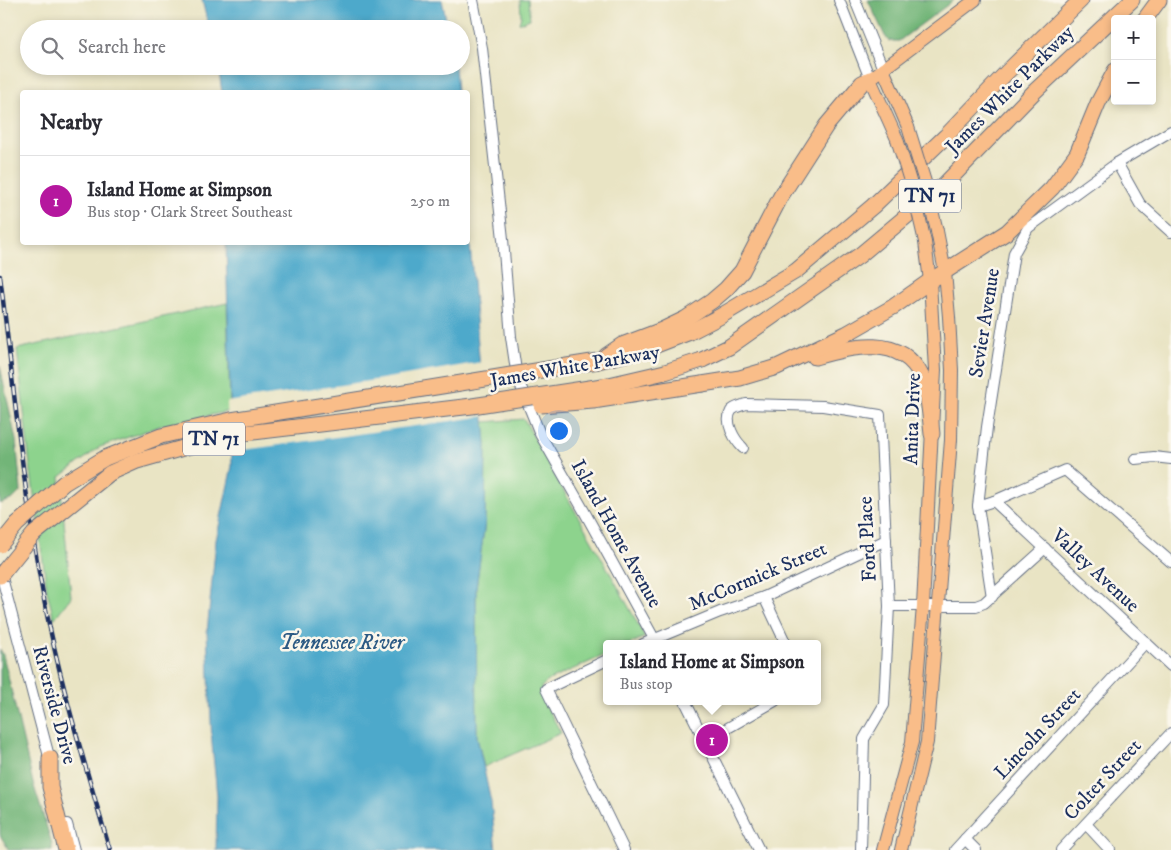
<!DOCTYPE html>
<html lang="en">
<head>
<meta charset="utf-8">
<style>
	:root { --surface:#fff; --page:#f2f2f3; --text:#2b2b33; --muted:#7c7c81; --line:#e1e1e2; --accent:#b5179e }
	body { margin:0; font-family:"IM FELL DW Pica",serif; background:var(--page); color:var(--text) }
	.controls { position:absolute; right:15px; top:15px; display:grid; overflow:hidden; border-radius:5px; box-shadow:0 2px 8px #0003 }
	.controls button { width:45px; height:45px; display:grid; place-items:center; padding:0; border:0; border-bottom:1px solid var(--line); background:var(--surface); color:var(--text); font:25px sans-serif }
	.you { position:absolute; left:558px; top:430px; width:18px; height:18px; margin:-12px; border:4px solid #fff; border-radius:50%; background:#1a73e8; box-shadow:0 0 0 8px #1a73e833 }
	.badge { display:grid; place-items:center; width:32px; height:32px; border-radius:50%; background:var(--accent); color:#fff; font-size:16px; font-weight:700 }
	.pin { position:absolute; translate:-50% -50%; border:2px solid #fff; box-shadow:0 1px 5px #0006 }
	.popup { position:absolute; left:603px; top:640px; width:218px; height:65px; box-sizing:border-box; display:grid; place-content:center; border-radius:5px; background:var(--surface); filter:drop-shadow(0 1px 4px #0005); font-size:16px; white-space:nowrap; color:var(--muted) }
	.popup b { font-size:19px; color:var(--text) }
	.popup::after { content:''; position:absolute; left:50%; top:100%; margin-left:-10px; border:10px solid transparent; border-top-color:var(--surface) }
	.list { margin:0; padding:0; list-style:none }
	h2 { display:flex; justify-content:space-between; align-items:center; height:65px; margin:0; padding:0 20px; font-size:21px }
	h2 small { font-size:16px; font-weight:400; color:var(--muted) }
	.list li { display:grid; grid-template-columns:32px 1fr auto; gap:15px; align-items:center; box-sizing:border-box; height:90px; padding:0 20px; border-top:1px solid var(--line) }
	.list b { display:block; font-size:19px; white-space:nowrap }
	.list p { margin:0; font-size:16px; white-space:nowrap; color:var(--muted) }
	.list em { font-size:16px; font-style:normal; color:var(--muted) }
	.icon { flex:none; width:28px; height:28px; fill:none; stroke:currentColor; stroke-width:2; stroke-linecap:round; stroke-linejoin:round }
	.map { position:relative; flex:none; width:1171px; height:850px; overflow:hidden }
	.search { position:absolute; background:var(--surface); box-shadow:0 2px 8px #0003; left:20px; top:20px; width:450px; height:55px; display:flex; align-items:center; gap:12px; box-sizing:border-box; padding:0 18px; border-radius:28px; color:var(--muted); font-size:19px }
	.panel { position:absolute; background:var(--surface); box-shadow:0 2px 8px #0003; left:20px; top:90px; width:450px; height:155px; border-radius:5px }
	.map>svg:first-child { display:block }
</style>
</head>
<body>
<div class="map">
<svg width="1171" height="850" viewBox="0 0 1171 850">
	<rect width="100%" height="100%" fill="#fbf7ec"/>
	<filter id="ink" filterUnits="userSpaceOnUse"><feTurbulence type="fractalNoise" baseFrequency=".02" numOctaves="2"/><feDisplacementMap in="SourceGraphic" scale="10" xChannelSelector="R" yChannelSelector="G"/><feConvolveMatrix kernelMatrix="1 2 1 2 8 2 1 2 1" color-interpolation-filters="sRGB"/></filter>
	<filter id="wash" filterUnits="userSpaceOnUse"><feTurbulence type="fractalNoise" baseFrequency=".0096" numOctaves="4" result="noise"/><feDisplacementMap in="SourceGraphic" scale="20" xChannelSelector="R" yChannelSelector="G"/><feGaussianBlur stdDeviation="1.12" result="paint"/><feColorMatrix in="noise" values="0 0 0 0 0 0 0 0 0 0 0 0 0 0 0 0 0 1.4 0 .05"/><feComposite in="paint" operator="in"/></filter>
	<g filter="url(#wash)">
		<rect width="100%" height="100%" fill="#e9e4c4"/>
		<g fill="#8dd38d" stroke="#548176">
			<path d="M520,0H528L530,19L519,23L521,16Z"/>
			<path d="M227,303L230,411L160,426L100,447L60,477L71,597L54,619L47,591L29,457L17,349Z"/>
			<path d="M524,419C563,492 606,563 645,637L629,644H607V654L549,680L541,687L546,705L561,733L484,767L477,737L476,675V588L485,522L486,444L484,422Z"/>
		</g>
		<g fill="#72b578" stroke="#46726b">
			<path d="M868,0H954L899,41H889L885,36Z"/>
			<path d="M0,366L16,440L21,491L13,499L0,504Z"/>
			<path d="M0,649L3,655L33,783L52,844V850H9L0,835Z"/>
		</g>
		<g fill="#4da9cb" stroke="#346c94">
			<path d="M202,0H442L448,29H209Z"/>
			<path d="M218,66H455L457,92H222Z"/>
			<path d="M468,219L486,444L485,522L476,588L477,737L491,802L496,850H216L217,796L212,744L207,632L216,540L232,466L226,243L468,242Z"/>
		</g>
		<path fill="#e9e4c4" d="M482,362L486,416L229,452L227,402L382,379Z"/>
	</g>
	<g filter="url(#ink)">
		<g fill="none" stroke-linecap="round" stroke-linejoin="round">
			<defs>
				<g id="minor">
					<path d="M473,0L482,48L503,239L511,337L517,377L540,434L584,511L657,644"/>
					<path d="M839,0L870,79"/>
					<path d="M855,0L883,69"/>
					<path d="M1117,163L1140,204L1171,232"/>
					<path d="M743,448C735,440 724,423 731,411C734,407 741,406 746,404L823,406L880,415L889,606L884,705L864,739L861,850"/>
					<path d="M1135,459L1154,457L1171,459"/>
					<path d="M994,501L1171,666"/>
					<path d="M978,506L994,501L1065,470L1171,562"/>
					<path d="M0,570L51,764"/>
					<path d="M764,597L786,644"/>
					<path d="M992,597L978,506L987,427L1014,253L1028,228L1117,163L1171,131"/>
					<path d="M889,606H976L984,603L1045,548"/>
					<path d="M643,644L720,612L764,597L886,540"/>
					<path d="M607,660L546,689L624,850"/>
					<path d="M685,701L759,850"/>
					<path d="M705,741L775,701"/>
					<path d="M67,824L74,850"/>
					<path d="M1086,824L1110,850"/>
					<path d="M965,839L976,850"/>
					<path d="M955,850L1146,642"/>
					<path d="M1061,850L1171,733"/>
				</g>
				<g id="major">
					<path d="M883,69L908,127"/>
					<path d="M897,139L870,79L975,0"/>
					<path d="M883,850L912,742L923,606L935,370L930,281L925,242"/>
					<path d="M901,850L927,742L951,440L952,370L949,317L945,272L937,231"/>
				</g>
				<g id="highway">
					<path d="M1145,19L1159,0"/>
					<path d="M606,356L622,345L662,330L685,319L712,301L726,289L742,271L781,196L826,126L862,83L870,79"/>
					<path d="M815,357C851,347 901,333 922,377C929,392 930,417 932,434"/>
					<path d="M702,360L729,347L860,255L945,184L1034,92L1132,0"/>
					<path d="M598,361L646,349L690,332L719,317L796,271L873,206L946,136L1007,72L1081,0"/>
					<path d="M702,384L740,378L777,367L846,334L893,307L930,281L1007,232L1052,188L1077,154L1098,103L1115,71"/>
					<path d="M50,758V787L66,850"/>
				</g>
			</defs>
			<use href="#minor" stroke="#636e82" stroke-width="12"/>
			<use href="#major" stroke="#636e82" stroke-width="14"/>
			<use href="#highway" stroke="#636e82" stroke-width="17"/>
			<use href="#minor" stroke="#fff" stroke-width="10"/>
			<use href="#major" stroke="#f9bd89" stroke-width="12"/>
			<use href="#highway" stroke="#f9bd89" stroke-width="15"/>
			<defs>
				<path id="rail" d="M0,276C13,378 22,482 41,583C57,674 84,762 110,850"/>
			</defs>
			<use href="#rail" stroke="#1b2f5e" stroke-width="4.5"/>
			<use href="#rail" stroke="#fbf7ec" stroke-width="2.5" stroke-dasharray="8" stroke-linecap="butt"/>
			<defs>
				<g id="major-bridge">
					<path d="M908,127L925,182L937,231"/>
					<path d="M897,139L914,194L925,242"/>
				</g>
				<g id="highway-bridge">
					<path d="M541,405L593,401L702,384"/>
					<path d="M0,545L17,524L64,483L105,458L161,436L231,420L598,361"/>
					<path d="M0,576L34,534L110,473L137,461L229,435L472,406L609,385L665,372L702,360"/>
				</g>
			</defs>
			<use href="#major-bridge" stroke="#636e82" stroke-width="14" stroke-linecap="butt"/>
			<use href="#highway-bridge" stroke="#636e82" stroke-width="17" stroke-linecap="butt"/>
			<use href="#major-bridge" stroke="#f9bd89" stroke-width="12"/>
			<use href="#highway-bridge" stroke="#f9bd89" stroke-width="15"/>
		</g>
	</g>
	<g text-anchor="middle" dominant-baseline="central" stroke-width="5" stroke-linejoin="round" paint-order="stroke">
		<g fill="#fbf7ec" stroke="#5e6b89" stroke-width="1">
			<rect x="899" y="179.5" width="62" height="33" rx="4"/>
			<rect x="183" y="422.5" width="62" height="33" rx="4"/>
		</g>
		<g font-size="19" font-weight="bold" fill="#1b2f5e">
			<text x="930" y="196">TN 71</text>
			<text x="214" y="439">TN 71</text>
		</g>
		<g font-size="20" fill="#1b2f5e" stroke="#fbf7ec">
			<text transform="translate(1010 90) rotate(-45)">James White Parkway</text>
			<text transform="translate(985 323) rotate(-81)">Sevier Avenue</text>
			<text transform="translate(575 367) rotate(-10)">James White Parkway</text>
			<text transform="translate(913 419) rotate(-88)">Anita Drive</text>
			<text transform="translate(616 534) rotate(61)">Island Home Avenue</text>
			<text transform="translate(868 539) rotate(-93)">Ford Place</text>
			<text transform="translate(1095 571) rotate(43)">Valley Avenue</text>
			<text transform="translate(758 577) rotate(-23)">McCormick Street</text>
			<text transform="translate(54 705) rotate(75)">Riverside Drive</text>
			<text transform="translate(1038 734) rotate(-47)">Lincoln Street</text>
			<text transform="translate(1103 780) rotate(-47)">Colter Street</text>
		</g>
		<g font-size="21" font-style="italic" fill="#2c5a84" stroke="#fbf7ec">
			<text x="342" y="643">Tennessee River</text>
		</g>
	</g>
</svg>
<div class="controls">
<button>+</button>
<button>−</button>
</div>
<div class="you"></div>
<div class="pin badge" style="left:712px;top:740px">1</div>
<div class="popup"><b>Island Home at Simpson</b>Bus stop</div>
<div class="search"><svg class="icon" aria-label="search" viewBox="0 0 24 24"><circle cx="10" cy="10" r="6"/><path d="M15 15l6 6"/></svg>Search here</div>
<section class="panel">
<h2>Nearby<small></small></h2>
<ul class="list">
<li><span class="badge">1</span><div><b>Island Home at Simpson</b><p>Bus stop · Clark Street Southeast</p></div><em>250 m</em></li>
</ul>
</section>
</div>
</body>
</html>
